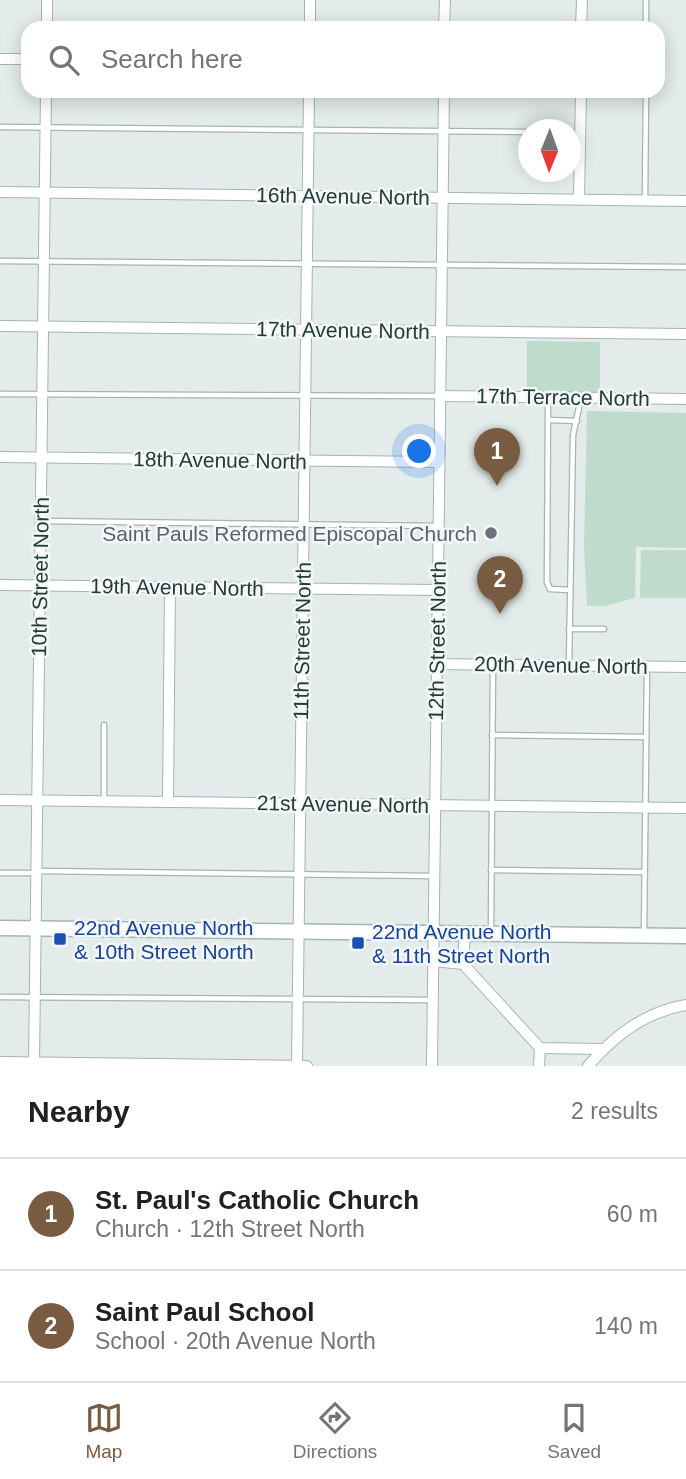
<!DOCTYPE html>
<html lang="en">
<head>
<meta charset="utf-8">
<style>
	:root { --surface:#fff; --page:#f6f6f6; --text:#202124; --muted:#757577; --line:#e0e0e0; --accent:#795b42 }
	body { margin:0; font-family:Helvetica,sans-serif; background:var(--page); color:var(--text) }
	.compass { position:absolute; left:518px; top:119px; width:63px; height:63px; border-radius:50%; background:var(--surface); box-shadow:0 4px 18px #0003; rotate:181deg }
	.you { position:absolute; left:420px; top:452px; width:24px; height:24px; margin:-18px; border:5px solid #fff; border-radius:50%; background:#1a73e8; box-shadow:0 0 0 10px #1a73e833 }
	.badge { display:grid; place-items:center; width:46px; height:46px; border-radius:50%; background:var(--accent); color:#fff; font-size:23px; font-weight:700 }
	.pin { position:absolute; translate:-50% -58px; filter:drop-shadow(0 2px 4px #0008) }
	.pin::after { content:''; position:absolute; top:37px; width:24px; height:21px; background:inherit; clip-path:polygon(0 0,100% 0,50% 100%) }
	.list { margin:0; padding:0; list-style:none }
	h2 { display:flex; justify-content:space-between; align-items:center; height:91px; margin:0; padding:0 28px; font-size:30px }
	h2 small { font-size:23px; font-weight:400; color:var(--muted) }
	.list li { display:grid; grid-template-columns:46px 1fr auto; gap:21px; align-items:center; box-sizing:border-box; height:112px; padding:0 28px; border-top:2px solid var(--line) }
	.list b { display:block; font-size:26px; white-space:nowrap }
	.list p { margin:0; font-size:23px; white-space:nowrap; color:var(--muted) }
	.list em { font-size:23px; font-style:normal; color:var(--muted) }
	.icon { flex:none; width:38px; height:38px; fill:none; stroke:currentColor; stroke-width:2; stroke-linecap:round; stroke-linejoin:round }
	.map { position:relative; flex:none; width:686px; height:1066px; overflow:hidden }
	.search { position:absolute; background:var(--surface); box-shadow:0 4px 18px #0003; left:21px; right:21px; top:21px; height:77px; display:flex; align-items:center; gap:18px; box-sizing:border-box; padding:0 24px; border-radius:21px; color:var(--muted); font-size:26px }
	.sheet { height:315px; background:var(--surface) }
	nav { display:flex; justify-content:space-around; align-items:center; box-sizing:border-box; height:98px; border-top:2px solid var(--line); background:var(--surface); font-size:19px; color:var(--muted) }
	nav a { display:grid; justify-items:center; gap:4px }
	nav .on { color:var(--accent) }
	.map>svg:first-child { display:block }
</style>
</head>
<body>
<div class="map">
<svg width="686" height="1066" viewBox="0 0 686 1066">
	<rect width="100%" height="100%" fill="#e3ecea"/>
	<g fill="#bedbcc">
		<path d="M527,341L600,342V392H527Z"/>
		<path d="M587,411L686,413V548L636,547L635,598L604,606H587L584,546Z"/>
		<path d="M641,550H686V598H640Z"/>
	</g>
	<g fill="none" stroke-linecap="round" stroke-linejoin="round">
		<defs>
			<g id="lane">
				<path d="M646,28V0"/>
				<path d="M0,127L528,132"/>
				<path d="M645,199L646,91"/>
				<path d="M0,261L686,267"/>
				<path d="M0,394L439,396"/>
				<path d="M548,398L547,582L550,589L570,590"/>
				<path d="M549,420L577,421"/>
				<path d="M42,521L438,526"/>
				<path d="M569,629H604"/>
				<path d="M569,665L573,435L581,398"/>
				<path d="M104,725V800"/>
				<path d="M492,735L646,737"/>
				<path d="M491,870L644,872"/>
				<path d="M38,871L434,876"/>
				<path d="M0,873H36"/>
				<path d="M491,933L493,665"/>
				<path d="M644,934L647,667"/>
				<path d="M0,997L433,1000"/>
			</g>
			<g id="street">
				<path d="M47,28V0"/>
				<path d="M310,28V0"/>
				<path d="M444,28L445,0"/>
				<path d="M581,28L582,0"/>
				<path d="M0,59H28"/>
				<path d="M0,192L686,201"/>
				<path d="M579,199L581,91"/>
				<path d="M0,326L686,334"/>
				<path d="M440,396L686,399"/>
				<path d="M0,457L439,462"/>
				<path d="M0,585L438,590"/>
				<path d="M437,664L686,667"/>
				<path d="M0,800L686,808"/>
				<path d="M168,802L170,587"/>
				<path d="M433,961L463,964L465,933"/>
				<path d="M463,964L540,1048L603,1049"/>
				<path d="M0,1062L307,1066"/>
				<path d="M34,1063L46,91"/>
				<path d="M297,1066L309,91"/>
				<path d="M432,1066L444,91"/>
				<path d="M539,1066L540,1048"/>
				<path d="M588,1066C615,1035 645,1012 686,1005"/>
			</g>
			<path id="secondary" d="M0,928L686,936"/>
		</defs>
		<use href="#lane" stroke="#a6b3b2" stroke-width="7"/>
		<use href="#street" stroke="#a6b3b2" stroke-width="12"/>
		<use href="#secondary" stroke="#a2b6b3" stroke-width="17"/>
		<use href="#lane" stroke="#fff" stroke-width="4.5"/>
		<use href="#street" stroke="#fff" stroke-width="10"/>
		<use href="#secondary" stroke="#fff" stroke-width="14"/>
	</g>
	<circle fill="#6b7280" stroke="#f3f8f7" stroke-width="2.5" cx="491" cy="533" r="7"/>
	<g fill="#1a4fb4" stroke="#f3f8f7" stroke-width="2.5">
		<rect x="53" y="932" width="14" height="14" rx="3.5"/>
		<rect x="351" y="936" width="14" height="14" rx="3.5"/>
	</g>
	<g text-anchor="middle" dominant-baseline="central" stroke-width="5" stroke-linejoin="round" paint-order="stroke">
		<g font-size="21" fill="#243b3a" stroke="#f3f8f7">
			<text transform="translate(343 196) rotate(1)">16th Avenue North</text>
			<text transform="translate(343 330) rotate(1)">17th Avenue North</text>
			<text transform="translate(563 397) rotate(1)">17th Terrace North</text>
			<text transform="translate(220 460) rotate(1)">18th Avenue North</text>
			<text transform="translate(40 577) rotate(-89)">10th Street North</text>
			<text transform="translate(177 587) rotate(1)">19th Avenue North</text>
			<text transform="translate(302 641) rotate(-89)">11th Street North</text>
			<text transform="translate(437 641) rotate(-89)">12th Street North</text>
			<text transform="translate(561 665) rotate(1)">20th Avenue North</text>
			<text transform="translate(343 804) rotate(1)">21st Avenue North</text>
		</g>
		<g font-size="21" fill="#5b616d" stroke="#f3f8f7" text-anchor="end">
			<text x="477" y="533">Saint Pauls Reformed Episcopal Church</text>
		</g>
		<g font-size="21" fill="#164399" stroke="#f3f8f7" text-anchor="start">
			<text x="74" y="927">22nd Avenue North<tspan x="74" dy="24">&amp; 10th Street North</tspan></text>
			<text x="372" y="931">22nd Avenue North<tspan x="372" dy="24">&amp; 11th Street North</tspan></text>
		</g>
	</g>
</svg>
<svg class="compass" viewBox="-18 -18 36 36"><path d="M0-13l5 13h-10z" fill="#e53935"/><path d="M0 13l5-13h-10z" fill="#757577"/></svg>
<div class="you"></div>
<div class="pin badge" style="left:497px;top:486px">1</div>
<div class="pin badge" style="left:500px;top:614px">2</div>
<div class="search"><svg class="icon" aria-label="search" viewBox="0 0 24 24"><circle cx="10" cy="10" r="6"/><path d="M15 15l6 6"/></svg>Search here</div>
</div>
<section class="sheet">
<h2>Nearby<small>2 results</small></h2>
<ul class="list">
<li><span class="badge">1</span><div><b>St. Paul's Catholic Church</b><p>Church · 12th Street North</p></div><em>60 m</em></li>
<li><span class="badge">2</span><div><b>Saint Paul School</b><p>School · 20th Avenue North</p></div><em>140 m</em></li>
</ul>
</section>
<nav>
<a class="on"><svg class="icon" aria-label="map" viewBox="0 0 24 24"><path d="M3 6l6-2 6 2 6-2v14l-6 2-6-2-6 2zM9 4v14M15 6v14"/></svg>Map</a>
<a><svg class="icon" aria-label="directions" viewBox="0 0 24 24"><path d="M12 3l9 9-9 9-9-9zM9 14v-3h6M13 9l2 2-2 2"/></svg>Directions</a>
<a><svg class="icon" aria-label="saved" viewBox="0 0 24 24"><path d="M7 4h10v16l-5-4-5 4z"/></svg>Saved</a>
</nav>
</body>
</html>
